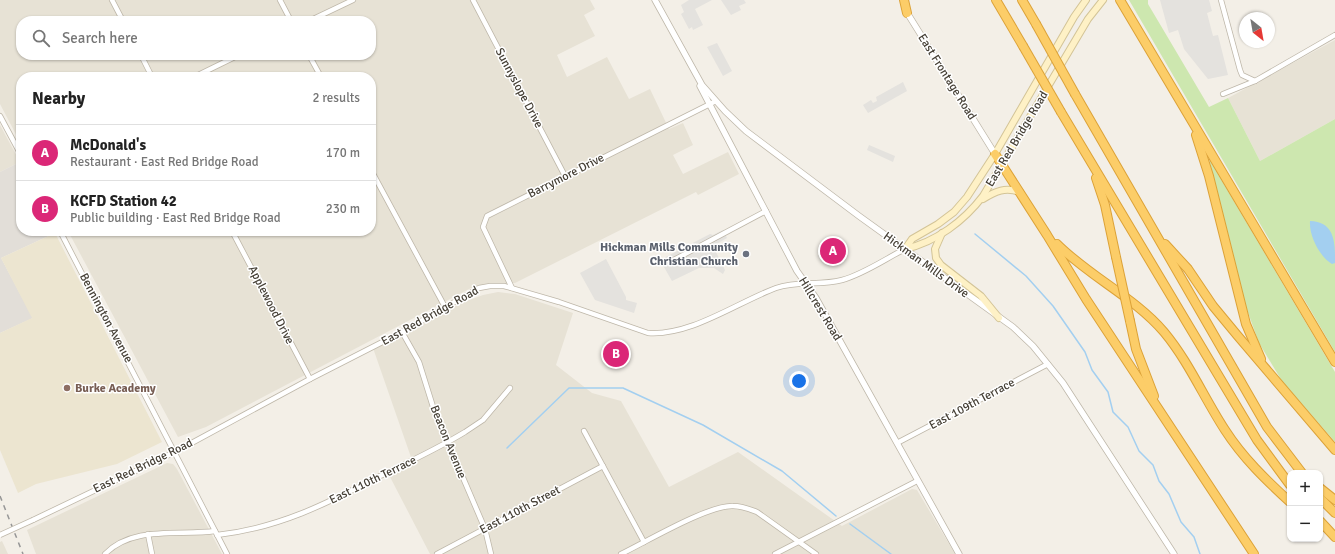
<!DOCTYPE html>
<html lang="en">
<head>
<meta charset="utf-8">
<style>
	:root { --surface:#fff; --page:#f2f2f2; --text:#222; --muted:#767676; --line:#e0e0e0; --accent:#db2777 }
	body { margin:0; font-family:Signika,sans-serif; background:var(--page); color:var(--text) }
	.controls { position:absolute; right:12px; bottom:12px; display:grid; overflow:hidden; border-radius:8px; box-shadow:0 1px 3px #0004 }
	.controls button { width:36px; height:36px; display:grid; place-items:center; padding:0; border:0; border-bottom:1px solid var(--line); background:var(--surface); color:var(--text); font:20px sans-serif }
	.compass { position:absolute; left:1239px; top:12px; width:36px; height:36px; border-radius:50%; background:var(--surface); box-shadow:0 1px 3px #0004; rotate:149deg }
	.you { position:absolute; left:799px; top:381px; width:14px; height:14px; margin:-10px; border:3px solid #fff; border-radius:50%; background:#1a73e8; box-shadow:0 0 0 6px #1a73e833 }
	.badge { display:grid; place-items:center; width:26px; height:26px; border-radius:50%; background:var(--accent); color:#fff; font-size:13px; font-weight:700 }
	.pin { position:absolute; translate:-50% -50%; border:2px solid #fff; box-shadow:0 1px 4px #0006 }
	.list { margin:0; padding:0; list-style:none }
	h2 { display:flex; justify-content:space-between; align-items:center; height:52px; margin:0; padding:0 16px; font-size:17px }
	h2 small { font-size:13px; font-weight:400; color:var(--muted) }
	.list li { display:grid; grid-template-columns:26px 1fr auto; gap:12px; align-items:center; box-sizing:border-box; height:56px; padding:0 16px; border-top:1px solid var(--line) }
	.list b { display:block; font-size:15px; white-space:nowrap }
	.list p { margin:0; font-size:13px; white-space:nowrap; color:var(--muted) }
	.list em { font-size:13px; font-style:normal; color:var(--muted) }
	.icon { flex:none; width:22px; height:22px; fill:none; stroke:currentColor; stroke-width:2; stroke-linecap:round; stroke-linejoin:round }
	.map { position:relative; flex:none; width:1335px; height:554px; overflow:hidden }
	.search { position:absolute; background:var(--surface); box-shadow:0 1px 3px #0004; left:16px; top:16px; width:360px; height:44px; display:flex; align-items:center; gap:10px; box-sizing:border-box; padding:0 14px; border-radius:16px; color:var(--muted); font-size:15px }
	.panel { position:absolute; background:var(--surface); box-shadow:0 1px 3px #0004; left:16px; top:72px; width:360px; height:164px; border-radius:16px }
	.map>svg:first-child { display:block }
</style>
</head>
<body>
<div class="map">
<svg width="1335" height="554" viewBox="0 0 1335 554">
	<rect width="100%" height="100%" fill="#f3efe7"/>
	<g fill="#e7e2d5" fill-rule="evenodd">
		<path d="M0,0H590L595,9L584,15L595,36L557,55L567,77L607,57L629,99L650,89L669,129L683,123L693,145L673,155L683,174L728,152L739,174L698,195L696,192L515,283H489L471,288L206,427L178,437L68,231H371V77H21V144L0,104ZM21,21H371V55H21Z"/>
		<path d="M1335,40V119L1260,161L1228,98Z"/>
		<path d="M0,125L20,162L0,172Z"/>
		<path d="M498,292L515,294L573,313L556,365L592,393L621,401L669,487L738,452L842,526L912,489L917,490L955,554H430L389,475L413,463L373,348L464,302L483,295Z"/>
		<path d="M167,463L173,464L177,469L222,554H36L27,530Z"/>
		<path d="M2,541L8,554H0V542Z"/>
	</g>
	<path fill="#e2ded8" d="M20,162L21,231H54L55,233L1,258L33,318L0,333V172Z"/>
	<path fill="#ece5d0" d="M55,233L162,442L117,464L36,484L18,493L0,450V333L32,318L1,258Z"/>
	<g fill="#cde7af">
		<path d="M1129,0H1148V4L1209,107L1228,98L1260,161L1335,119V352Z"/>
		<path d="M1209,159L1335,372V442L1282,381L1259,343L1246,307Z"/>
	</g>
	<g fill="#e4e2de">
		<path d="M689,0H712L695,9L703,25L693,30L692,27L689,29L681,14L684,12L681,5Z"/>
		<path d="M721,0H744L746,3L739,6L741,10L731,15Z"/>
		<path d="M1160,0H1209L1212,11L1207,13L1213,36L1218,35L1228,75L1208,79L1184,49L1178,30L1169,33Z"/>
		<path d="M717,43L732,71L723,76L707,47Z"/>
		<path d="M903,82L907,91L868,113L863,105L871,100L873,103L877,101L876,97Z"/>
		<path d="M869,145L895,156L893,162L867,150Z"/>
		<path d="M723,230L727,238L713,246L725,270L723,274L714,268H699L672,281L660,260L710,234L713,235Z"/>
		<path d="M606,259L626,297V300L637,303L634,313L595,300L580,273Z"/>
	</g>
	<path fill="#a3cff0" d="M1310,221C1335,222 1335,242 1335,263L1332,264C1319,256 1309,236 1310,221Z"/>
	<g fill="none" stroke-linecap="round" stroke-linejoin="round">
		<g stroke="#a3cff0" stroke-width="1.5">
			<path d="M975,234L1026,276L1053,306L1085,352L1092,370L1108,392L1113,412L1128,427L1139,451L1153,465L1159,481L1169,494L1181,522L1194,537L1200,554"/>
			<path d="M507,448L569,388H623L703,425L782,471L836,516"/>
			<path d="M850,524L891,554"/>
		</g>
		<defs>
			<g id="minor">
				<path d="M112,0L123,21"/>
				<path d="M280,0L291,21"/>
				<path d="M473,0L565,176"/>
				<path d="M1221,0L1240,70L1242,75L1255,81"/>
				<path d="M309,21L353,0"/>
				<path d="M141,55L152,77"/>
				<path d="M309,55L321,77"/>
				<path d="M194,77L239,55"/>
				<path d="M1223,94L1255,81L1335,35"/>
				<path d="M0,116L21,155"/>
				<path d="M371,170L445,307"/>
				<path d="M60,231L227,554"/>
				<path d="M232,231L310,379"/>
				<path d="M670,262L766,211"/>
				<path d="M512,288L483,227L487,216L716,101"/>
				<path d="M402,332L419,362L434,410L485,529L491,554"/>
				<path d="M584,431L644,542"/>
				<path d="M897,443L1048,364"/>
				<path d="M33,520L175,452L310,379L402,332L479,288L490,286H504L559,302L648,333C691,336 736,303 776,288C798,280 820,286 842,280C864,274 885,259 905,249"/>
				<path d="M148,534L152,554"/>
				<path d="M217,535C279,528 326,504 380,476C409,462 437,449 465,432L483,420L510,388"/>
				<path d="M105,554C133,525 180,536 215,531"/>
				<path d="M437,554L603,466"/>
				<path d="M621,554C646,542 708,505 733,506C742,506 749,509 757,512L816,554"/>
				<path d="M775,554L917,481"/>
			</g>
			<g id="tertiary">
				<path d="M655,0L702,85L725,111L746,131L859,216L1013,327L1033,346L1063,383L1174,554"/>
				<path d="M906,11L995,154"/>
				<path d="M700,86L797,271L816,298L959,554"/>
			</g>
			<g id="secondary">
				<path d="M983,199C996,191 1005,187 1020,192"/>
				<path d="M942,233L935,249L936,258L941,265L981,296L999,318"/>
				<path d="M905,249C936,242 964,221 983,196L1088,19L1103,0"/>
				<path d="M905,249L912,239L938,224L954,212L967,197L995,154L1074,17L1086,0"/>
			</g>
			<g id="motorway">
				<path d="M904,0L907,13"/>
				<path d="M996,0L1023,46"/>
				<path d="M1022,0L1036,24"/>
				<path d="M1120,0L1335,362"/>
				<path d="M1075,94L1267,427L1302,473"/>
				<path d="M1061,112L1257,440L1290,485"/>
				<path d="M1196,135L1209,176L1246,324L1261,359"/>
				<path d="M995,154L1047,235L1086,299L1254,554"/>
				<path d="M1096,178L1105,205L1116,257"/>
				<path d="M1057,244C1090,277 1134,297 1164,332C1189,362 1204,398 1225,430C1243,458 1266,480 1290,502"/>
				<path d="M1165,244L1188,269L1213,306L1237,335L1335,450"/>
				<path d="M1130,321L1136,349L1154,396"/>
				<path d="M1320,488L1335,500"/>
				<path d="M1320,498L1335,513"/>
				<path d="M1320,521L1335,537"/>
			</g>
		</defs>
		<use href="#minor" stroke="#beb7a9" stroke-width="6"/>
		<use href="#tertiary" stroke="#beb7a9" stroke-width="7"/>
		<use href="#secondary" stroke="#d3c497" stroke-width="8"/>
		<use href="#motorway" stroke="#dca238" stroke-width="10"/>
		<use href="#minor" stroke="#fff" stroke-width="4.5"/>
		<use href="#tertiary" stroke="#fff" stroke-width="5.5"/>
		<use href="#secondary" stroke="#fef1c6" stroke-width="6"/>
		<use href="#motorway" stroke="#fccd68" stroke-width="8"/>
		<path stroke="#969696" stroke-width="1.5" stroke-dasharray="5 5" stroke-linecap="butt" d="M0,496L23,554"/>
		<defs>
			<path id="minor-bridge" d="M0,535L33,520"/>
			<g id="motorway-bridge">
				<path d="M1036,24L1075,94"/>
				<path d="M1023,46L1061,112"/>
				<path d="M1116,257L1130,321"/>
			</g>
		</defs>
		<use href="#minor-bridge" stroke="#beb7a9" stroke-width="6" stroke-linecap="butt"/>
		<use href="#motorway-bridge" stroke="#dca238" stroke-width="10" stroke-linecap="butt"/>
		<use href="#minor-bridge" stroke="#fff" stroke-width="4.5"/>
		<use href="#motorway-bridge" stroke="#fccd68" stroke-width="8"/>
	</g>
	<circle fill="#6b7280" stroke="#fff" stroke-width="1.5" cx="746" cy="254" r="4"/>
	<circle fill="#8d6e63" stroke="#fff" stroke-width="1.5" cx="67" cy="388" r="4"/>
	<g text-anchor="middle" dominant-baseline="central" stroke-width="3" stroke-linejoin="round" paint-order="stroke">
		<g font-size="12" fill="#464036" stroke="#fff">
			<text transform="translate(947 77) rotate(58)">East Frontage Road</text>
			<text transform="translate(519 88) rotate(62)">Sunnyslope Drive</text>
			<text transform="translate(1017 139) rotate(-59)">East Red Bridge Road</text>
			<text transform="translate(566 176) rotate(-27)">Barrymore Drive</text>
			<text transform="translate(926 265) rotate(36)">Hickman Mills Drive</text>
			<text transform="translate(271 305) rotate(63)">Applewood Drive</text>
			<text transform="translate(820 309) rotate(59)">Hillcrest Road</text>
			<text transform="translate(430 316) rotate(-29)">East Red Bridge Road</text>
			<text transform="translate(106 318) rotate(62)">Bennington Avenue</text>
			<text transform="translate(972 404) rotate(-28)">East 109th Terrace</text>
			<text transform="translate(448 442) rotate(68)">Beacon Avenue</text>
			<text transform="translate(143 466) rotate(-26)">East Red Bridge Road</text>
			<text transform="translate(373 480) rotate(-26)">East 110th Terrace</text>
			<text transform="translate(520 510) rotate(-28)">East 110th Street</text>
		</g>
		<g font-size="12" font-weight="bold" fill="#5b616d" stroke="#fff" text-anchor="end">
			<text x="738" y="247">Hickman Mills Community<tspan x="738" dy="14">Christian Church</tspan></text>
		</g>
		<g font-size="12" font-weight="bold" fill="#785e54" stroke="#fff" text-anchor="start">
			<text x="75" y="388">Burke Academy</text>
		</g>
	</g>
</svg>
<div class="controls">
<button>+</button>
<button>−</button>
</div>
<svg class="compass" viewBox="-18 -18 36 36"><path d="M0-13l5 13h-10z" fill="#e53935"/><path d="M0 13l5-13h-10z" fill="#767676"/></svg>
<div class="you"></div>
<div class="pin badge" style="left:833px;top:251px">A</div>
<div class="pin badge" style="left:616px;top:354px">B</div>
<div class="search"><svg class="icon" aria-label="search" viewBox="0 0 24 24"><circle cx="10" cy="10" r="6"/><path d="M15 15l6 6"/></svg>Search here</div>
<section class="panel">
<h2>Nearby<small>2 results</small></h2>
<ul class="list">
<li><span class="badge">A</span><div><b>McDonald's</b><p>Restaurant · East Red Bridge Road</p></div><em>170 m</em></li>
<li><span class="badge">B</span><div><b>KCFD Station 42</b><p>Public building · East Red Bridge Road</p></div><em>230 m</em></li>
</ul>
</section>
</div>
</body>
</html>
